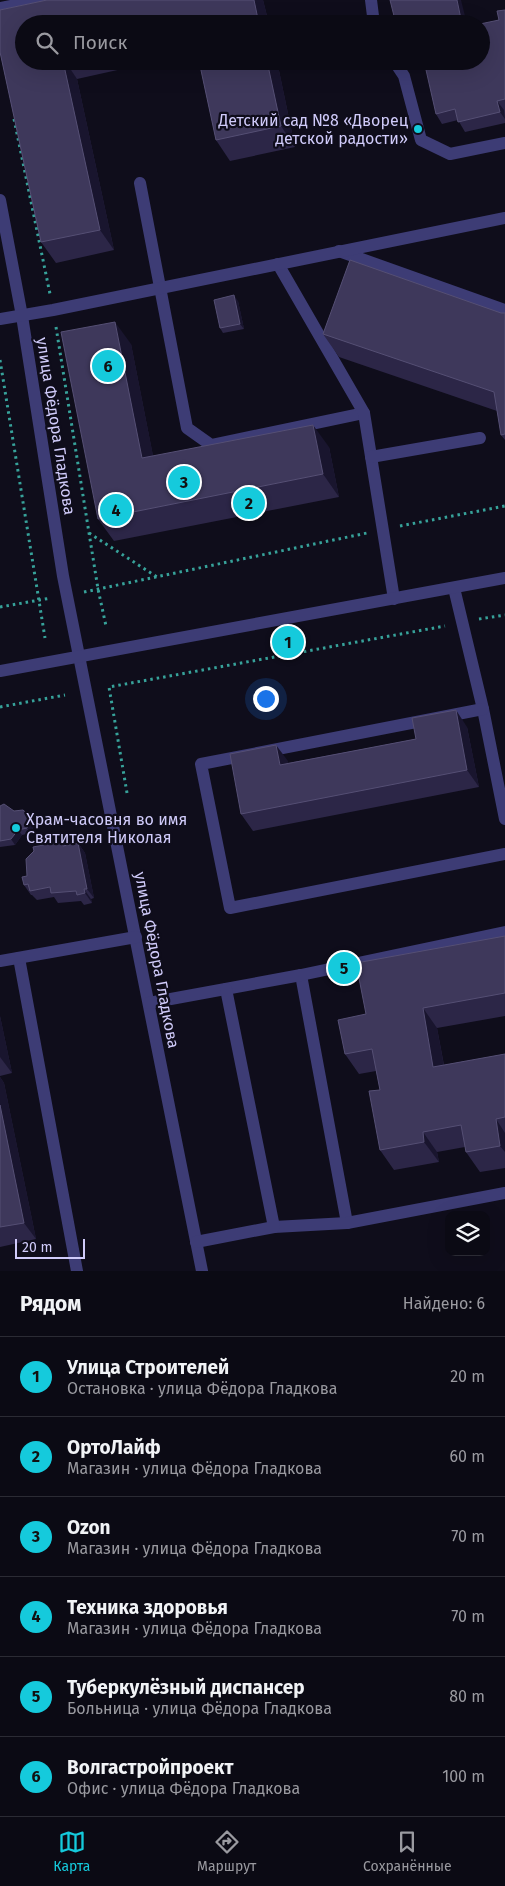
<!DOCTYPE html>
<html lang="ru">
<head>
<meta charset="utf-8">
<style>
	:root { --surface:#0b0a14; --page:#14131d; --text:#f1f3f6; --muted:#9a9aa0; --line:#2b2b34; --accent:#15cadc }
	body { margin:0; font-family:"Fira Sans",sans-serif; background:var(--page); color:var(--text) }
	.controls { position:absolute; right:15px; bottom:15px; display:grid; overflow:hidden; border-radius:10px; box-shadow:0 5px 20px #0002 }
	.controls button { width:45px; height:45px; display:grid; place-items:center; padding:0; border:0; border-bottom:1px solid var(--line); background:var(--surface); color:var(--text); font:25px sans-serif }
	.scale { position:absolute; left:15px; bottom:12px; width:70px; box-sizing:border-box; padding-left:5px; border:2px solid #d0cbfa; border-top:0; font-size:14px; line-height:18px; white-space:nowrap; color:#d0cbfa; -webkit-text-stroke:4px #0f0d1b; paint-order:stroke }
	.you { position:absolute; left:265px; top:698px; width:18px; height:18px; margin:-12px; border:4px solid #fff; border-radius:50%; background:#1a73e8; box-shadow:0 0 0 8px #1a73e833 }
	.badge { display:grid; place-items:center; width:32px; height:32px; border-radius:50%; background:var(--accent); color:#111; font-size:16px; font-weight:700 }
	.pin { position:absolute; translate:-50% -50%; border:2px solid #fff; box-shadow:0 1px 5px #0006 }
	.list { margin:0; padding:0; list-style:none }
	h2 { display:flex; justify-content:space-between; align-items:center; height:65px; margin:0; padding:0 20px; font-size:21px }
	h2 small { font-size:16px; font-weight:400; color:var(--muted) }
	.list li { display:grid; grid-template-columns:32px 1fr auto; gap:15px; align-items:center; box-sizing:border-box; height:80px; padding:0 20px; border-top:1px solid var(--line) }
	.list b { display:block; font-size:19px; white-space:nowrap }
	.list p { margin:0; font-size:16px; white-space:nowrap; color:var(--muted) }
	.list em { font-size:16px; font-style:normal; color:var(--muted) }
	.icon { flex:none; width:28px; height:28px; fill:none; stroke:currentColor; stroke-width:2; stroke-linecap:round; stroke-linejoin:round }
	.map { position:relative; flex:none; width:505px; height:1271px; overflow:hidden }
	.search { position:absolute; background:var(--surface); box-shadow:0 5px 20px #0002; left:15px; right:15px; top:15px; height:55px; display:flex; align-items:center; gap:12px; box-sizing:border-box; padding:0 18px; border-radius:28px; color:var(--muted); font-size:19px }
	.sheet { height:545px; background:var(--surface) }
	nav { display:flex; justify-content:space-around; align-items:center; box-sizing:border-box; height:70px; border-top:1px solid var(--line); background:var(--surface); font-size:14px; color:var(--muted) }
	nav a { display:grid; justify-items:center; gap:2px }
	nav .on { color:var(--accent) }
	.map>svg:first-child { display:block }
</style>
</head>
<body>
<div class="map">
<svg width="505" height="1271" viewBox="0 0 505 1271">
	<rect width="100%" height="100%" fill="#0f0d1b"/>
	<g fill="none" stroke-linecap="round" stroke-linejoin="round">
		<g stroke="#37a29a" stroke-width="3" stroke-dasharray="2.5 4" stroke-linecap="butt">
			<path d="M14,119L50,294"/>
			<path d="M56,327L98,589L106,626"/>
			<path d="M0,360L45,638"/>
			<path d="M400,526L505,506"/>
			<path d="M89,533L157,577"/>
			<path d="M84,592L367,533"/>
			<path d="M0,607L51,598"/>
			<path d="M479,619L505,615"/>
			<path d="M0,707L65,695"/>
			<path d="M127,793L109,687L445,626"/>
		</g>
		<g stroke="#3d3c75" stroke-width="12">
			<path d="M371,0L374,24"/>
			<path d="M0,8L42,0"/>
			<path d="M394,61L404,76L421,140L450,154L505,143"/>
			<path d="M140,183L187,428L211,445L364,413"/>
			<path d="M0,200L22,316L63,576L202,1271"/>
			<path d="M339,251L505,310"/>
			<path d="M278,264L364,413L394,599"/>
			<path d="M0,319L53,310L505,218"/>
			<path d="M371,457L480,438"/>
			<path d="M454,588L483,709L505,819"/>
			<path d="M0,671L505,578"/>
			<path d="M483,709L201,764L230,908L505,854"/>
			<path d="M19,958L77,1271"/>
			<path d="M0,961L136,937"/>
			<path d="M301,975L347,1223"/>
			<path d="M149,1003L301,975L505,932"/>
			<path d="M274,1227L347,1223L505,1193"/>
			<path d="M196,1242L274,1227L226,989"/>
		</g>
	</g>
	<g fill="#2c2647">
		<path d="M47,0H263L269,24H24V61H158L77,79L114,250L56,263L41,242L0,52V10Z"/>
		<path d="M505,10V123L465,132L458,120L442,124L436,114Z"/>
		<path d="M199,61H277L295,147L230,161L216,140Z"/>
		<path d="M238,301L244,329L223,333L220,328Z"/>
		<path d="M505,313V440L501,435L497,411L339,357L323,334Z"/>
		<path d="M131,344L153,456L329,447L339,497L114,541L98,519Z"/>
		<path d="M467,727L479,787L253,831L241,814L288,761V763L416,739Z"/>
		<path d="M0,806L14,811L35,823L31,833L22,835L15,845L0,847Z"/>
		<path d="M62,841L65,845L78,843L85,853L94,898L91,899L92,903L84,905L81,901L58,903L54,897L37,900L32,895H31L24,885L27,876Z"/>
		<path d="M505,936V1016L437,1028L444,1065L505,1054V1168L480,1172L466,1152L465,1147L437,1152L439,1162L394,1170L380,1150V1090L376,1071L359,1074L345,1054L366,1014Z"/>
		<path d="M0,1016L12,1073L0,1076Z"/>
		<path d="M0,1077L4,1083L36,1239L0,1247Z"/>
	</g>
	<g fill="#19152e">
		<path d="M254,0H263L269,24H259Z"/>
		<path d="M457,0H461L467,24H462Z"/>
		<path d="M63,61H65L77,79L114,250L100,230Z"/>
		<path d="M267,61H277L295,147L281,126Z"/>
		<path d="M497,101L504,110L505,119L500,112Z"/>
		<path d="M234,295L238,301L244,329L240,324Z"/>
		<path d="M115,322L131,344L158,481L142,458Z"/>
		<path d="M313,425L329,447L339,497L323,474Z"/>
		<path d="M456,710L467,727L479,787L467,770Z"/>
		<path d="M276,745L288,761L292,782L280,765Z"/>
		<path d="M31,817L35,823L31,833L27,828Z"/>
		<path d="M18,830L22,835L15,845L11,839Z"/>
		<path d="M78,843L85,853L94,898L87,889Z"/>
		<path d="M84,889L91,899L92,903L85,893Z"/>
		<path d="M423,1008L437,1028L448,1088L433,1067Z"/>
		<path d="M0,1016L12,1073L0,1057Z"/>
		<path d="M0,1077L4,1083L36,1239L24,1223L0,1105Z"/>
		<path d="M496,1119L505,1133V1152L500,1146Z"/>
		<path d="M423,1132L437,1152L439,1162L424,1142Z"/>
	</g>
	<g fill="#3e385b" stroke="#554f74">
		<path d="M47,0H254L259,24H24V61H63L100,230L41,242L0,52V10Z"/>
		<path d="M390,0H457L462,24H396Z"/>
		<path d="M505,10V99L497,101L500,112L458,122L455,109L436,114L424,61H481V24H480L499,20L497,11Z"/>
		<path d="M199,61H267L281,126L216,140Z"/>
		<path d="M350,260L501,313H505V434L501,435L494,392L323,334Z"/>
		<path d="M234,295L240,324L220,328L214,300Z"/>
		<path d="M115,322L142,458L313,425L323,474L98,519L61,332Z"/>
		<path d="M456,710L467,770L241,814L230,754L276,745L280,765L416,739L412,718Z"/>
		<path d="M4,804L14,811L23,810L31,817L27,828L18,830L11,839L0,841V806Z"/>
		<path d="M62,841L63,846L78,843L87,889H84L85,893L77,895L76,891L51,893L50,887L30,891L28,884L24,885L22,877L27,876L26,859L34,851L33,847Z"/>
		<path d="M505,936V993L423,1008L433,1067L505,1054V1117L496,1119L500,1146L466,1152L461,1125L423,1132L424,1142L380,1150L369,1091L380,1090L372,1049L345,1054L338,1020L366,1014L356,963Z"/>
		<path d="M0,1105L24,1223L0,1227Z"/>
	</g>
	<g fill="#15cadc" stroke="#0f0d1b" stroke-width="2">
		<circle cx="418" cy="129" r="5"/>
		<circle cx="16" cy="828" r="5"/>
	</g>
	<g text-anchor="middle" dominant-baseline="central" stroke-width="4.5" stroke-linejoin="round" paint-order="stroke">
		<g font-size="16" fill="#d0cbfa" stroke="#0f0d1b" text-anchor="end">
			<text x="408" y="120">Детский сад №8 «Дворец<tspan x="408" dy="18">детской радости»</tspan></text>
			<text x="26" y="819" text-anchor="start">Храм-часовня во имя<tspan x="26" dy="18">Святителя Николая</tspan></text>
		</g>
		<g font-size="16" fill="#d0cbfa" stroke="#0f0d1b">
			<text transform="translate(56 426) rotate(81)">улица Фёдора Гладкова</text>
			<text transform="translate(157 960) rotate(79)">улица Фёдора Гладкова</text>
		</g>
	</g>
</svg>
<div class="controls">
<button><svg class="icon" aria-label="layers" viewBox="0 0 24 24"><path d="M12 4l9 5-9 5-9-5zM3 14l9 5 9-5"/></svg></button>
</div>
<div class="scale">20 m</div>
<div class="you"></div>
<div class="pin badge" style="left:288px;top:642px">1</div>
<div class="pin badge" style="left:249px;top:503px">2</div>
<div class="pin badge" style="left:184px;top:482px">3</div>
<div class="pin badge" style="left:116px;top:510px">4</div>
<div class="pin badge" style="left:344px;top:968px">5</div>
<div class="pin badge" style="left:108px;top:366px">6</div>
<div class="search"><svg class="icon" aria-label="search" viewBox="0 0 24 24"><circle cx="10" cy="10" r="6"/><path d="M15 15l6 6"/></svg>Поиск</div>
</div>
<section class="sheet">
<h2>Рядом<small>Найдено: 6</small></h2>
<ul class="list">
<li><span class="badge">1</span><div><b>Улица Строителей</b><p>Остановка · улица Фёдора Гладкова</p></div><em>20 m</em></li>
<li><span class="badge">2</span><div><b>ОртоЛайф</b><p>Магазин · улица Фёдора Гладкова</p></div><em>60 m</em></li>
<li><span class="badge">3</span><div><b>Ozon</b><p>Магазин · улица Фёдора Гладкова</p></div><em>70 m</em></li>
<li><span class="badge">4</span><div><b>Техника здоровья</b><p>Магазин · улица Фёдора Гладкова</p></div><em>70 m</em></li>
<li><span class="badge">5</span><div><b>Туберкулёзный диспансер</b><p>Больница · улица Фёдора Гладкова</p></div><em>80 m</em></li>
<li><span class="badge">6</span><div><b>Волгастройпроект</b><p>Офис · улица Фёдора Гладкова</p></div><em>100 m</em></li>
</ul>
</section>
<nav>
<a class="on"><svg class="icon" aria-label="map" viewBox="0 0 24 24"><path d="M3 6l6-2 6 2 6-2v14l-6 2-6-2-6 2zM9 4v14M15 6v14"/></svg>Карта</a>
<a><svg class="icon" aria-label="directions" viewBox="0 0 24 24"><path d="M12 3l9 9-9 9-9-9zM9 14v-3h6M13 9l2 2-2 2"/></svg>Маршрут</a>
<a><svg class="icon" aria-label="saved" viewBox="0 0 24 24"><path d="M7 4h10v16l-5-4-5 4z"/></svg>Сохранённые</a>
</nav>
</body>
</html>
